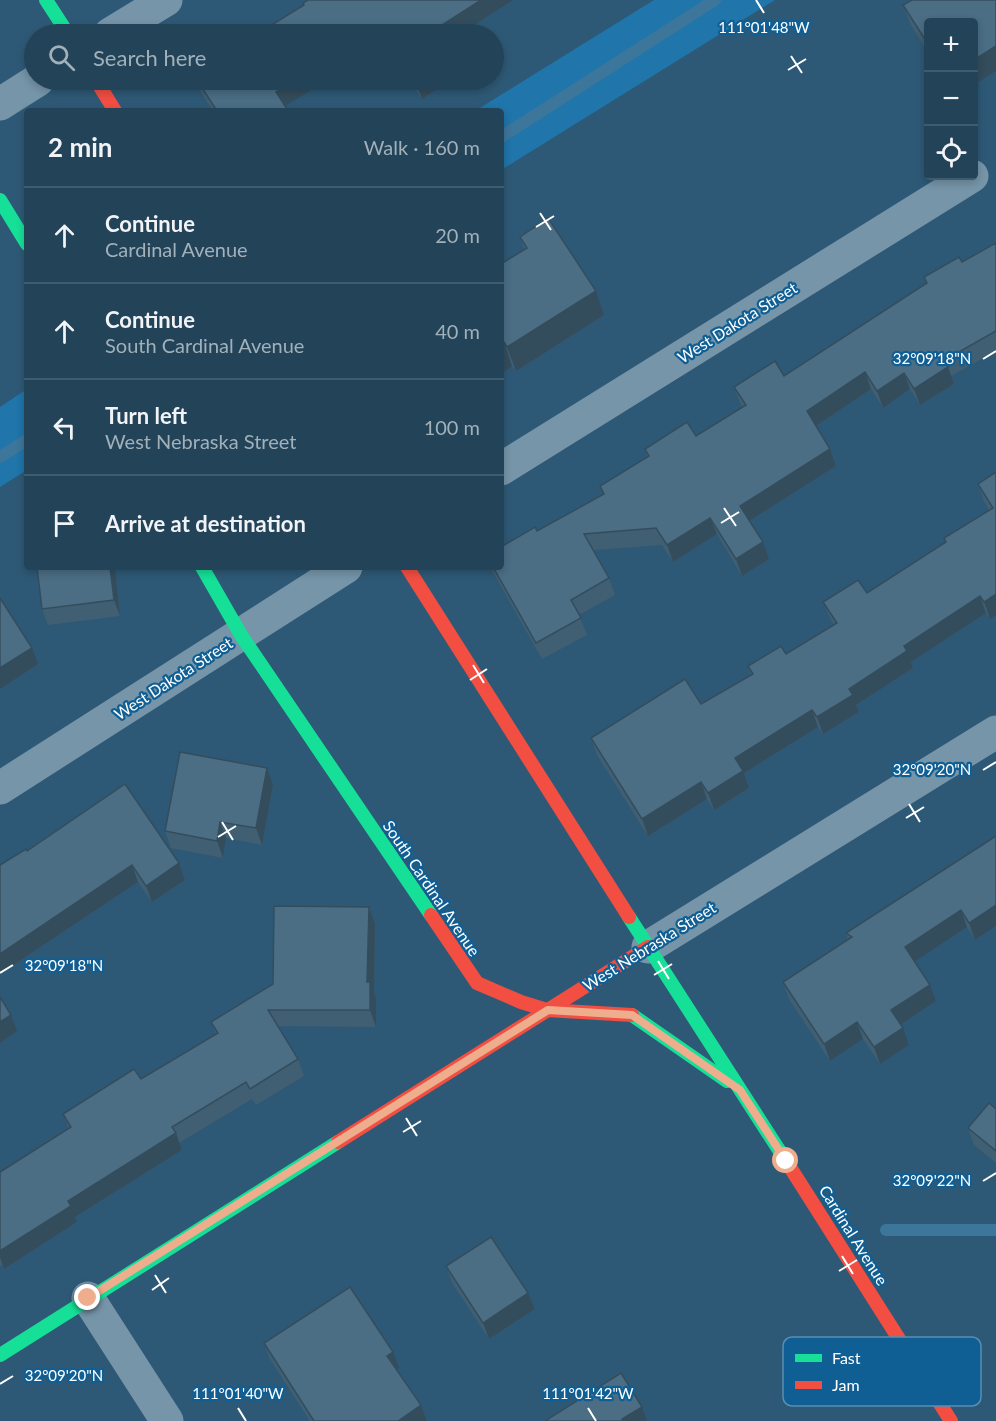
<!DOCTYPE html>
<html lang="en">
<head>
<meta charset="utf-8">
<style>
	:root { --surface:#224358; --page:#2e4e61; --text:#f1f3f6; --muted:#a2b0ba; --line:#3f5c6e }
	body { margin:0; font-family:Lato,sans-serif; background:var(--page); color:var(--text) }
	.controls { position:absolute; right:18px; top:18px; display:grid; overflow:hidden; border-radius:6px; box-shadow:0 3px 9px #0003 }
	.controls button { width:54px; height:54px; display:grid; place-items:center; padding:0; border:0; border-bottom:2px solid var(--line); background:var(--surface); color:var(--text); font:30px sans-serif }
	.stop { position:absolute; width:18px; height:18px; margin:-14px; border:4px solid #eead8d; border-radius:50%; background:#fff }
	.stop.end { background:#eead8d; border-color:#fff; box-shadow:0 2px 6px #0008 }
	.list { margin:0; padding:0; list-style:none }
	h2 { display:flex; justify-content:space-between; align-items:center; height:78px; margin:0; padding:0 24px; font-size:26px }
	h2 small { font-size:20px; font-weight:400; color:var(--muted) }
	.list li { display:grid; grid-template-columns:39px 1fr auto; gap:18px; align-items:center; box-sizing:border-box; height:96px; padding:0 24px; border-top:2px solid var(--line) }
	.list b { display:block; font-size:22px; white-space:nowrap }
	.list p { margin:0; font-size:20px; white-space:nowrap; color:var(--muted) }
	.list em { font-size:20px; font-style:normal; color:var(--muted) }
	.icon { flex:none; width:33px; height:33px; fill:none; stroke:currentColor; stroke-width:2; stroke-linecap:round; stroke-linejoin:round }
	.map { position:relative; flex:none; width:996px; height:1421px; overflow:hidden }
	.search { position:absolute; background:var(--surface); box-shadow:0 3px 9px #0003; left:24px; top:24px; width:480px; height:66px; display:flex; align-items:center; gap:15px; box-sizing:border-box; padding:0 21px; border-radius:33px; color:var(--muted); font-size:22px }
	.panel { position:absolute; background:var(--surface); box-shadow:0 3px 9px #0003; left:24px; top:108px; width:480px; height:462px; border-radius:6px }
	.map>svg:first-child { display:block }
</style>
</head>
<body>
<div class="map">
<svg width="996" height="1421" viewBox="0 0 996 1421">
	<rect width="100%" height="100%" fill="#2e5976"/>
	<g fill="#2075aa">
		<path d="M654,0H775L501,170V111H475Z"/>
		<path d="M24,391L27,395V470L0,487V407Z"/>
	</g>
	<g fill="none" stroke-linecap="round" stroke-linejoin="round">
		<g stroke="#3d769b" stroke-width="12">
			<path d="M501,137L715,0"/>
			<path d="M0,457L27,440"/>
			<path d="M886,1230H996"/>
		</g>
		<g stroke="#7695a9" stroke-width="33">
			<path d="M110,34L166,0"/>
			<path d="M0,104L38,80"/>
			<path d="M501,469L972,176"/>
			<path d="M0,788L346,567"/>
			<path d="M648,947L996,732"/>
			<path d="M88,1298L167,1421"/>
		</g>
		<g stroke="#16e098" stroke-width="14">
			<path d="M46,0L68,34"/>
			<path d="M0,200L27,244"/>
			<path d="M202,567L241,635L431,915"/>
			<path d="M629,917L788,1164"/>
			<path d="M632,1015L727,1081"/>
			<path d="M0,1355L338,1142"/>
		</g>
		<g stroke="#f24e42" stroke-width="14">
			<path d="M96,80L115,111"/>
			<path d="M407,567L629,917"/>
			<path d="M431,915L477,983L521,1002L547,1010L632,1015"/>
			<path d="M338,1142L648,947"/>
			<path d="M788,1164L951,1421"/>
		</g>
	</g>
	<g fill="#405f72">
		<path d="M996,0V71L974,85V22H928V53L911,25L903,5Z"/>
		<path d="M196,80H328L285,106L287,111H213L200,91Z"/>
		<path d="M348,80H371L355,90Z"/>
		<path d="M409,80H445L446,83L422,99Z"/>
		<path d="M520,237L604,315L516,371L512,366L501,374V264L524,249Z"/>
		<path d="M996,243V351L951,376L954,384L920,405L910,389L883,408L871,389L816,426L830,449L836,466L749,521L769,559L742,576L717,534L673,562L662,545L594,550L609,578L615,595L579,615L587,635L542,659L493,572L491,567H501L537,531L603,494L600,486L647,457L645,449L696,436L742,407L734,387L784,376L926,284L924,277L962,262Z"/>
		<path d="M996,472L990,619L986,613L911,662L913,668L856,705L859,712L823,734L818,727L744,773L749,788L714,810L707,799L648,836L597,755L591,738L701,704L751,675L748,666L786,654L834,625L830,618L823,602L867,593L945,543L944,538L989,510L984,501L978,484Z"/>
		<path d="M37,567H115L120,616L48,625L42,609Z"/>
		<path d="M273,785L262,845L226,838L223,858L171,848L165,831Z"/>
		<path d="M996,836V926L975,940L967,927L915,961L936,1001L900,1025L909,1045L880,1064L863,1039L830,1061L789,999L783,982L848,940L846,933Z"/>
		<path d="M27,851L179,863L185,880L152,902L138,882L0,974V865Z"/>
		<path d="M375,924L374,992L376,999V1027L278,1026L298,1059L304,1076L256,1105L252,1099L179,1143L182,1150L75,1217L77,1222L4,1269L2,1265L0,1266V1172L69,1129L63,1114L141,1079L216,1034L211,1022Z"/>
		<path d="M996,1109V1163L974,1145L968,1128Z"/>
		<path d="M446,1266L528,1293L535,1309L489,1339L452,1283Z"/>
		<path d="M264,1343L399,1368L396,1369L421,1405L427,1421H310L270,1359Z"/>
	</g>
	<g fill="#344d5d">
		<path d="M481,0H513L460,34H428Z"/>
		<path d="M996,46V71L974,85V60Z"/>
		<path d="M295,80H328L282,108L276,92Z"/>
		<path d="M351,80H371L355,90Z"/>
		<path d="M419,80H445L446,83L422,99L416,82Z"/>
		<path d="M596,291L604,315L516,371L507,347Z"/>
		<path d="M504,342L512,366L501,374V344Z"/>
		<path d="M948,367L954,384L920,405L914,389Z"/>
		<path d="M865,372L871,389L813,428L807,411Z"/>
		<path d="M904,373L910,389L883,408L877,391Z"/>
		<path d="M830,449L836,466L746,523L740,506Z"/>
		<path d="M710,518L717,534L673,562L667,545Z"/>
		<path d="M763,542L769,559L742,576L736,559Z"/>
		<path d="M110,567H115L120,616L114,600Z"/>
		<path d="M996,594V615L990,619L984,602Z"/>
		<path d="M980,596L986,613L911,662L913,668L856,705L859,712L823,734L817,717L849,689L904,646Z"/>
		<path d="M32,648L38,664L0,689V668Z"/>
		<path d="M812,710L818,727L744,773L749,788L714,810L708,793L735,758Z"/>
		<path d="M267,768L273,785L262,845L256,828Z"/>
		<path d="M701,782L707,799L648,836L642,819Z"/>
		<path d="M220,822L226,838L223,858L217,841Z"/>
		<path d="M179,863L185,880L152,902L146,886Z"/>
		<path d="M132,865L138,882L0,974V954Z"/>
		<path d="M996,905V926L975,940L969,923Z"/>
		<path d="M369,907L375,924L374,992L376,999V1027L370,1010L367,982Z"/>
		<path d="M961,910L967,927L911,964L905,947Z"/>
		<path d="M930,985L936,1001L897,1027L891,1010Z"/>
		<path d="M11,1015L17,1031L0,1043V1022Z"/>
		<path d="M857,1022L863,1039L830,1061L824,1044Z"/>
		<path d="M903,1028L909,1045L880,1064L874,1047Z"/>
		<path d="M176,1133L182,1150L75,1217L77,1222L4,1269L0,1257V1251L68,1201Z"/>
		<path d="M528,1293L535,1309L489,1339L483,1323Z"/>
		<path d="M393,1352L399,1368L393,1372L387,1356Z"/>
		<path d="M421,1405L427,1421H398Z"/>
		<path d="M642,1407L647,1421H623L622,1419Z"/>
	</g>
	<g fill="#4b6e85" stroke="#344d5d" stroke-width="1.5">
		<path d="M308,0H481L428,34H257L304,5L303,3Z"/>
		<path d="M912,0H996V46L974,60V22H928V44L903,5Z"/>
		<path d="M197,80H295L276,92L287,109L284,111H250L249,110L247,111H217Z"/>
		<path d="M548,218L596,291L507,347L504,342L501,344V264L527,248L520,237Z"/>
		<path d="M996,243V331L943,361L948,367L914,389L904,373L877,391L865,372L807,411L830,449L740,506L763,542L736,559L710,518L667,545L656,528L584,534L609,578L571,600L581,618L536,643L493,567H501V547L535,527L537,531L604,494L600,486L649,456L645,449L687,422L696,436L746,405L734,387L775,361L784,376L927,283L924,277L959,257L962,262Z"/>
		<path d="M996,472V594L984,602L980,596L904,646L907,651L849,689L853,695L817,717L812,710L735,758L743,771L708,793L701,782L642,819L591,738L685,679L701,704L753,674L748,666L781,646L786,654L837,623L823,602L858,580L867,593L946,542L944,538L993,508L978,484Z"/>
		<path d="M37,567H110L114,600L42,609Z"/>
		<path d="M0,598L32,648L0,668Z"/>
		<path d="M180,752L267,768L256,828L220,822L217,841L165,831Z"/>
		<path d="M125,784L179,863L146,886L132,865L0,954V865L26,849L27,851Z"/>
		<path d="M996,836V905L969,923L961,910L905,947L930,985L891,1010L903,1028L874,1047L857,1022L824,1044L783,982L852,937L846,933Z"/>
		<path d="M274,906L369,907L367,982H370V1010H268L298,1059L250,1089L246,1082L172,1127L176,1133L68,1201L71,1206L0,1251V1172L71,1127L63,1114L134,1069L141,1079L218,1033L211,1022L273,984Z"/>
		<path d="M0,997L11,1015L0,1022Z"/>
		<path d="M989,1103L996,1109V1151L968,1128Z"/>
		<path d="M491,1237L528,1293L483,1323L446,1266Z"/>
		<path d="M350,1287L393,1352L387,1356L421,1405L398,1421H314L264,1343Z"/>
		<path d="M621,1373L642,1407L622,1419L623,1421H545Z"/>
	</g>
	<g fill="none" stroke-linecap="round" stroke-linejoin="round">
		<path stroke="#eead8d" stroke-width="8" d="M88,1298L548,1010L632,1015L740,1090L786,1161"/>
	</g>
	<path fill="none" stroke="#fff" stroke-width="2" d="M756,0L764,13M791,56L802,73M788,70L806,59M540,213L551,230M536,227L554,216M983,359L996,351M724,508L736,526M721,523L739,512M473,665L484,683M470,680L487,669M983,770L996,762M909,804L920,822M906,818L924,807M222,822L233,840M218,837L236,826M658,961L669,979M0,973L13,965M654,975L672,964M406,1118L417,1136M403,1132L421,1121M983,1181L996,1173M842,1256L853,1274M839,1271L857,1260M155,1275L166,1293M152,1290L169,1278M0,1384L13,1376M238,1408L246,1421M588,1408L596,1421"/>
	<g text-anchor="middle" dominant-baseline="central" stroke-width="4.5" stroke-linejoin="round" paint-order="stroke">
		<g font-size="16" fill="#fff" stroke="#105f94">
			<text transform="translate(737 322) rotate(-32)">West Dakota Street</text>
			<text transform="translate(173 678) rotate(-33)">West Dakota Street</text>
			<text transform="translate(432 888) rotate(56)">South Cardinal Avenue</text>
			<text transform="translate(649 946) rotate(-32)">West Nebraska Street</text>
			<text transform="translate(854 1235) rotate(58)">Cardinal Avenue</text>
		</g>
	</g>
	<rect x="783" y="1337" width="198" height="69" rx="9" fill="#105f94" stroke="#588fb4" stroke-width="1.5"/>
	<rect x="795" y="1354" width="27" height="8" fill="#16e098"/>
	<rect x="795" y="1381" width="27" height="8" fill="#f24e42"/>
	<g font-size="16" fill="#fff">
		<text x="832" y="1364">Fast</text>
		<text x="832" y="1391">Jam</text>
	</g>
	<g font-size="15" text-anchor="middle" fill="#fff" stroke="#105f94" stroke-width="4.5" stroke-linejoin="round" paint-order="stroke">
		<text x="764" y="33">111°01'48"W</text>
		<text x="932" y="364">32°09'18"N</text>
		<text x="932" y="775">32°09'20"N</text>
		<text x="64" y="971">32°09'18"N</text>
		<text x="932" y="1186">32°09'22"N</text>
		<text x="64" y="1381">32°09'20"N</text>
		<text x="238" y="1399">111°01'40"W</text>
		<text x="588" y="1399">111°01'42"W</text>
	</g>
</svg>
<div class="controls">
<button>+</button>
<button>−</button>
<button><svg class="icon" aria-label="locate" viewBox="0 0 24 24"><circle cx="12" cy="12" r="6"/><path d="M12 2v4M12 18v4M2 12h4M18 12h4"/></svg></button>
</div>
<div class="stop" style="left:786px;top:1161px"></div>
<div class="stop end" style="left:88px;top:1298px"></div>
<div class="search"><svg class="icon" aria-label="search" viewBox="0 0 24 24"><circle cx="10" cy="10" r="6"/><path d="M15 15l6 6"/></svg>Search here</div>
<section class="panel">
<h2>2 min<small>Walk · 160 m</small></h2>
<ul class="list">
<li><svg class="icon" aria-label="ahead" viewBox="0 0 24 24"><path d="M12 20V5M6 11l6-6 6 6"/></svg><div><b>Continue</b><p>Cardinal Avenue</p></div><em>20 m</em></li>
<li><svg class="icon" aria-label="ahead" viewBox="0 0 24 24"><path d="M12 20V5M6 11l6-6 6 6"/></svg><div><b>Continue</b><p>South Cardinal Avenue</p></div><em>40 m</em></li>
<li><svg class="icon" aria-label="left" viewBox="0 0 24 24"><path d="M17 20v-9H6M10 6l-5 5 5 5"/></svg><div><b>Turn left</b><p>West Nebraska Street</p></div><em>100 m</em></li>
<li><svg class="icon" aria-label="arrive" viewBox="0 0 24 24"><path d="M6 21V4h12l-3 4 3 4H6"/></svg><div><b>Arrive at destination</b></div></li>
</ul>
</section>
</div>
</body>
</html>
